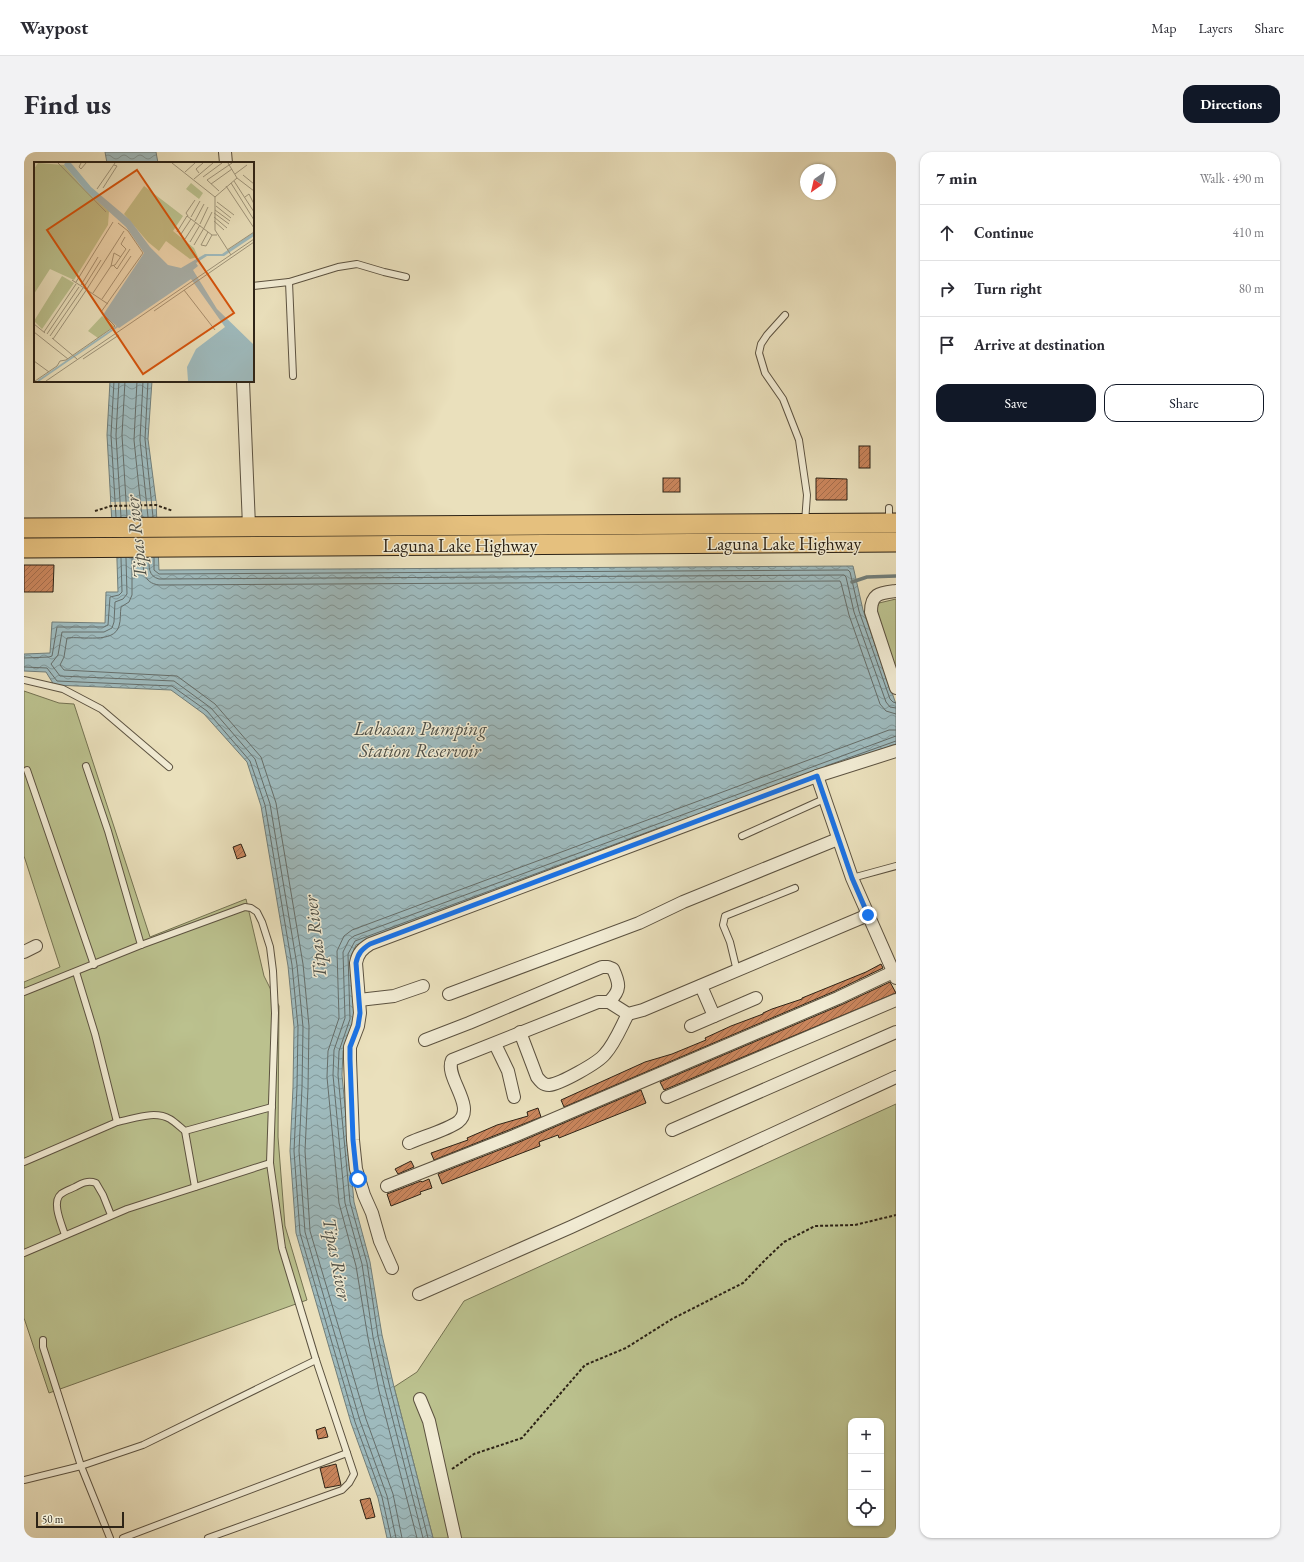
<!DOCTYPE html>
<html lang="en">
<head>
<meta charset="utf-8">
<style>
	:root { --surface:#fff; --page:#f2f2f3; --text:#2b2b33; --muted:#7c7c81; --line:#e1e1e2; --accent:#111827 }
	body { margin:0; font-family:"EB Garamond",serif; background:var(--page); color:var(--text) }
	.controls { position:absolute; right:12px; bottom:12px; display:grid; overflow:hidden; border-radius:8px; box-shadow:0 1px 3px #0004 }
	.controls button { width:36px; height:36px; display:grid; place-items:center; padding:0; border:0; border-bottom:1px solid var(--line); background:var(--surface); color:var(--text); font:20px sans-serif }
	.compass { position:absolute; left:776px; top:12px; width:36px; height:36px; border-radius:50%; background:var(--surface); box-shadow:0 1px 3px #0004; rotate:214deg }
	.scale { position:absolute; left:12px; bottom:10px; width:88px; box-sizing:border-box; padding-left:4px; border:2px solid #2d2316; border-top:0; font-size:11px; line-height:14px; white-space:nowrap; color:#2d2316; -webkit-text-stroke:3px #f1ebd3; paint-order:stroke }
	.stop { position:absolute; width:12px; height:12px; margin:-9px; border:3px solid #1a73e8; border-radius:50%; background:#fff }
	.stop.end { background:#1a73e8; border-color:#fff; box-shadow:0 1px 4px #0008 }
	.list { margin:0; padding:0; list-style:none }
	h2 { display:flex; justify-content:space-between; align-items:center; height:52px; margin:0; padding:0 16px; font-size:17px }
	h2 small { font-size:13px; font-weight:400; color:var(--muted) }
	.list li { display:grid; grid-template-columns:26px 1fr auto; gap:12px; align-items:center; box-sizing:border-box; height:56px; padding:0 16px; border-top:1px solid var(--line) }
	.list b { display:block; font-size:15px; white-space:nowrap }
	.list em { font-size:13px; font-style:normal; color:var(--muted) }
	.actions { display:flex; gap:8px; padding:12px 16px }
	.actions a { flex:1; padding:9px 0; border:1px solid var(--accent); border-radius:12px; text-align:center; font-size:14px; color:var(--accent) }
	.actions .main { background:var(--accent); color:#fff }
	.icon { flex:none; width:22px; height:22px; fill:none; stroke:currentColor; stroke-width:2; stroke-linecap:round; stroke-linejoin:round }
	.map { position:relative; flex:none; width:872px; height:1386px; overflow:hidden; border-radius:12px }
	header { display:flex; align-items:center; gap:24px; box-sizing:border-box; height:56px; padding:0 20px; background:var(--surface); border-bottom:1px solid var(--line) }
	header strong { font-size:19px }
	nav { display:flex; gap:22px; margin-inline-start:auto; font-size:14px }
	.intro { display:flex; align-items:center; justify-content:space-between; box-sizing:border-box; height:96px; padding:0 24px }
	h1 { margin:0; font-size:28px }
	.button { padding:10px 18px; border-radius:12px; background:var(--accent); color:#fff; font-size:14px; font-weight:700 }
	main { display:flex; gap:24px; padding:0 24px }
	aside { flex:1; background:var(--surface); border-radius:12px; box-shadow:0 1px 3px #0004 }
	.map>svg:first-child { display:block }
</style>
</head>
<body>
<header>
<strong>Waypost</strong>
<nav><a>Map</a><a>Layers</a><a>Share</a></nav>
</header>
<div class="intro"><h1>Find us</h1><a class="button">Directions</a></div>
<main>
<div class="map">
<svg width="872" height="1386" viewBox="0 0 872 1386">
	<defs>
		<pattern id="water-waves" width="16" height="10" patternUnits="userSpaceOnUse"><rect width="16" height="10" fill="#9ebabd"/><path d="M0 5q4-4 8 0t8 0" fill="none" stroke="#819799"/></pattern>
		<pattern id="building-hatch" width="6" height="6" patternUnits="userSpaceOnUse"><rect width="6" height="6" fill="#ca865d"/><path d="M-1 1l2-2M0 6l6-6M5 7l2-2" fill="none" stroke="#a46d4c"/></pattern>
	</defs>
	<rect width="100%" height="100%" fill="#eae0bc"/>
	<filter id="stains"><feTurbulence type="fractalNoise" baseFrequency=".005" numOctaves="4"/><feColorMatrix values="0 0 0 0 .2 0 0 0 0 .09 0 0 0 0 .02 0 0 0 .5 -.17"/></filter>
	<radialGradient id="worn" r=".72"><stop offset=".6" stop-color="#630" stop-opacity="0"/><stop offset="1" stop-color="#630" stop-opacity=".3"/></radialGradient>
	<g fill="#bbc18e" stroke="#747252" fill-rule="evenodd">
		<path d="M872,447V517L852,458L855,451Z"/>
		<path d="M0,539L35,551L50,552L126,785L222,747L240,824L255,854L254,985L261,1074L283,1148L25,1241L0,1166V830L36,815L0,704Z"/>
		<path d="M872,952V1386H409L370,1235L393,1220L440,1149ZM827,1269H857V1371H827Z"/>
	</g>
	<g fill="url(#water-waves)" stroke="#717e7a">
		<path d="M81,0H132L134,11H83Z"/>
		<path d="M86,229H128L124,287L132,349L135,418L829,414L839,458L872,552V592L332,793L328,802L330,868L319,899L318,923L330,1050L346,1110L358,1183L370,1235L409,1386H363L354,1346L327,1271L272,1081L266,999L269,935L270,875L264,814L237,654L223,610L180,562L147,538L30,533L22,520L0,519V502L26,501L28,470L81,471L82,440H94L92,378L88,372L83,283Z"/>
	</g>
	<path fill="#eae0bc" d="M132,349V357L88,358L87,350Z"/>
	<g fill="none" stroke-linecap="round" stroke-linejoin="round">
		<g stroke="#666e6a" stroke-width="1">
			<path d="M90,229L87,283L92,365"/>
			<path d="M95,229L92,283L97,365"/>
			<path d="M101,229L98,283L103,365"/>
			<path d="M113,229L110,288L118,365"/>
			<path d="M119,229L116,288L124,365"/>
			<path d="M124,229L121,287L129,365"/>
			<path d="M102,406L103,442L99,447L91,450L90,470L88,476L80,480H38L34,503L27,512L36,524L150,529L187,556L231,607L246,652L273,813L279,875L278,935L275,999L281,1080L336,1269L363,1344L372,1386"/>
			<path d="M108,406V443L105,450L97,455C96,461 97,468 95,474C90,492 58,484 43,486L40,505L36,513L40,518L153,524L191,552L237,605L252,651L279,812L285,874L284,936L281,999L286,1079L342,1267L369,1342L378,1386"/>
			<path d="M119,406C119,418 119,431 135,433L816,429L817,431L825,463L856,552L862,559L872,562"/>
			<path d="M125,406C125,415 124,424 135,427L820,423L822,425L830,460L862,550L866,555L872,556"/>
			<path d="M130,406V418L135,422L824,418L826,420L835,459L866,547L869,550L872,551"/>
			<path d="M0,506L25,505L28,504L33,475H80L84,473L86,445L95,443L98,440L97,406"/>
			<path d="M0,515L23,516L33,529L148,534L183,559L226,609L241,653L268,813L274,875L273,935L270,999L276,1081L331,1270L358,1345L367,1386"/>
			<path d="M802,614L872,589"/>
			<path d="M393,1386L355,1239L344,1186L332,1114L315,1051L303,925L304,899L315,866L313,799L320,784L328,778L865,578H872"/>
			<path d="M399,1386L361,1237L349,1185L338,1112L321,1051L309,923L310,898L321,866L319,800L325,788L330,784L872,584"/>
			<path d="M404,1386L366,1236L354,1184L343,1111L326,1050L314,923L315,899L326,867L324,802L331,789L640,674"/>
		</g>
		<path stroke="#717e7a" stroke-width="3.5" d="M828,430L843,425L872,424"/>
	</g>
	<g fill="url(#building-hatch)" stroke="#2d2316">
		<rect x="835" y="294" width="11" height="22"/>
		<rect x="639" y="326" width="17" height="14"/>
		<path d="M792,326L823,327V348H792Z"/>
		<path d="M0,413H30L29,440H0Z"/>
		<path d="M217,692L222,704L213,707L209,695Z"/>
		<path d="M857,812L859,816L811,839L540,955L537,948L621,910L648,902L682,888L681,886L707,874L739,862V861L748,857L778,847V846L842,820Z"/>
		<path d="M866,830L872,841L640,938L636,930L817,853Z"/>
		<path d="M617,938L622,951L535,986L534,983L515,990L516,994L418,1032L414,1022L493,991Z"/>
		<path d="M514,956L517,965L410,1008L407,1001L444,988L443,986L473,973L504,964L503,960Z"/>
		<path d="M387,1009L390,1015L374,1022L371,1017Z"/>
		<path d="M405,1027L408,1036L396,1040L397,1042L367,1054L363,1042L397,1029L398,1030Z"/>
		<path d="M301,1275L304,1285L294,1287L292,1278Z"/>
		<path d="M312,1312L317,1333L301,1336L296,1316Z"/>
		<path d="M346,1346L351,1365L342,1367L336,1348Z"/>
	</g>
	<g fill="none" stroke-linecap="round" stroke-linejoin="round">
		<defs>
			<g id="service">
				<path d="M265,130L314,115L333,112L360,120L382,125"/>
				<path d="M229,134L265,130L269,224"/>
				<path d="M761,163L743,183L737,192L735,201L741,221L759,247L775,288L783,343L781,370"/>
				<path d="M865,369V356"/>
				<path d="M0,528L39,537L77,557L145,615"/>
				<path d="M62,614L84,679L117,793"/>
				<path d="M3,618L70,813"/>
				<path d="M718,684L800,647"/>
				<path d="M828,726L872,714"/>
				<path d="M713,819L706,790L699,773L701,764L771,736"/>
				<path d="M52,820L71,882L93,970C110,967 130,958 146,967C151,970 156,975 161,979L248,955"/>
				<path d="M0,840L117,793L221,755L227,756L233,760L238,770L246,795L249,819L251,861L246,1011L258,1096L292,1208L330,1322L325,1331L318,1338L184,1386"/>
				<path d="M161,979L171,1035"/>
				<path d="M0,1010L93,970"/>
				<path d="M41,1083C38,1073 27,1050 37,1042C41,1039 47,1037 51,1035C58,1031 64,1028 72,1031L79,1043L87,1063"/>
				<path d="M0,1101L103,1057L246,1011"/>
				<path d="M19,1188V1195L57,1314L86,1386"/>
				<path d="M0,1328L57,1314L119,1293L292,1208"/>
				<path d="M99,1386L323,1301"/>
			</g>
			<g id="minor">
				<path d="M201,0L202,11"/>
				<path d="M219,229L225,374"/>
				<path d="M872,439C856,441 847,441 847,460L872,536"/>
				<path d="M793,624L828,726L872,826"/>
				<path d="M0,800L12,794"/>
				<path d="M677,834L690,864"/>
				<path d="M425,842L615,771L659,750L814,687"/>
				<path d="M335,848L370,844L399,834"/>
				<path d="M667,874L732,846"/>
				<path d="M496,880L513,925C516,929 519,933 525,933C536,932 574,911 581,902C591,891 597,875 604,862"/>
				<path d="M401,888L445,871L578,815H584L589,817C596,832 597,838 585,850"/>
				<path d="M471,892L484,919L490,945"/>
				<path d="M643,945L872,848"/>
				<path d="M648,978L872,880"/>
				<path d="M385,991C398,985 423,978 434,970C453,955 420,925 428,908L574,850H585L604,862L619,858L844,763"/>
				<path d="M363,1034L490,984L814,846L869,820"/>
				<path d="M368,1116L356,1089L348,1061L340,1043L332,1017L329,988L326,907V895L334,874L336,861L332,811C334,801 338,797 346,792L793,624L872,599"/>
				<path d="M395,1142L547,1075L872,925"/>
				<path d="M396,1247L405,1269L431,1386"/>
			</g>
			<g id="primary">
				<path d="M0,376L872,371"/>
				<path d="M0,396L872,390"/>
			</g>
		</defs>
		<use href="#service" stroke="#5c5240" stroke-width="8"/>
		<use href="#minor" stroke="#5c5240" stroke-width="14"/>
		<use href="#primary" stroke="#2d2316" stroke-width="21"/>
		<g stroke="#2d2316" stroke-width="2" stroke-dasharray="3 2" stroke-linecap="butt">
			<path d="M71,359L87,354L132,353L149,359"/>
			<path d="M428,1317L450,1302L498,1286L561,1213L602,1196L648,1167L719,1131L742,1107L760,1090L791,1074L831,1073L872,1063"/>
		</g>
		<use href="#service" stroke="#f1ebd3" stroke-width="6"/>
		<use href="#minor" stroke="#f1ebd3" stroke-width="12"/>
		<use href="#primary" stroke="#e5c07e" stroke-width="19"/>
	</g>
	<g fill="none" stroke-linecap="round" stroke-linejoin="round">
		<path stroke="#1a73e8" stroke-width="5" d="M334,1027L332,1017L329,988L326,907V895L334,874L336,861L332,811C334,801 338,797 346,792L793,624L828,726L844,763"/>
	</g>
	<g text-anchor="middle" dominant-baseline="central" stroke-width="3" stroke-linejoin="round" paint-order="stroke">
		<g font-size="18" fill="#2d2316" stroke="#f1ebd3">
			<text x="760" y="391">Laguna Lake Highway</text>
			<text x="436" y="393">Laguna Lake Highway</text>
		</g>
		<g font-size="19" font-style="italic" fill="#4f5048" stroke="#f1ebd3">
			<text transform="translate(112 385) rotate(-96)">Tipas River</text>
			<text x="396" y="576">Labasan Pumping<tspan x="396" dy="22">Station Reservoir</tspan></text>
			<text transform="translate(291 785) rotate(-97)">Tipas River</text>
			<text transform="translate(313 1107) rotate(79)">Tipas River</text>
		</g>
	</g>
	<g transform="translate(10 10)">
		<rect width="220" height="220" fill="#eae0bc"/>
		<path d="M4,1L30,3L51,28L75,49L74,63L40,118L16,107L0,132V7ZM157,21L169,31L165,37L152,27ZM110,24L149,54L139,69L160,86L164,95L156,97L132,79L125,89L114,80L90,52ZM28,114L40,121L8,167L0,159ZM68,154L80,164L64,176L54,169Z" fill="#bbc18e"/>
		<path d="M31,1H37L57,25L96,58L116,85L134,103L147,106L171,92H188L220,70V74L190,94H173L162,101L164,104L159,108L183,147L220,183V219H154L153,205L162,187L191,165L157,117L85,166L69,153L110,91L92,65L51,28L30,3Z" fill="#9ebabd"/>
		<path fill="none" stroke="#9ebabd" stroke-width="2" d="M4,219L84,164"/>
		<path fill="none" stroke="#9e947a" stroke-width="1" d="M24,1L72,50M47,1L45,5L47,7L52,1M138,1L181,35V68L197,93M194,1L203,16L220,29M151,10L161,1M165,11L162,7L169,1M201,12L213,3M209,13L220,22M169,15L188,1M160,17L179,1M200,19L220,50M197,21L220,58M177,22L198,7M192,24L220,66M69,26L83,4L80,3M63,27L81,1M185,29L173,18L198,1M181,35L203,16M211,35L215,32L220,42M183,40L200,53M182,44L197,56M181,48L196,59M180,51L195,62M154,54L152,51L161,38M157,55L166,39M180,55L193,66M161,59L170,42M180,59L190,68M166,62L174,45M170,66L178,50M143,70L153,54L178,73H183M174,70L167,83L172,84L178,73M147,72L157,57M151,77L162,60M156,80L166,63M160,83L170,66M193,88L220,70M77,104L81,103L92,87L87,82L91,75M80,104L83,107L96,87M38,118L74,142M42,120L79,60M47,123L64,95M50,125L67,98M53,127L90,69M150,128L181,168M59,131L77,104L80,91L87,95M68,137L97,94M120,149L220,80M0,162L11,171M0,170L34,197M10,170L42,122M13,172L45,125M16,174L49,126M18,176L43,197M19,177L53,127M49,197L85,173M0,199L15,210M1,219L23,204L26,199L32,198L81,164L67,150L109,91L94,69L84,61M12,219L220,77"/>
		<path fill="#d5540d" fill-opacity="0.15" stroke="#d5540d" stroke-width="2" d="M103,8L200,151L109,212L13,68Z"/>
		<rect width="220" height="220" fill="none" stroke="#2d2316" stroke-width="2"/>
	</g>
	<rect width="100%" height="100%" filter="url(#stains)"/>
	<rect width="100%" height="100%" fill="url(#worn)"/>
</svg>
<div class="controls">
<button>+</button>
<button>−</button>
<button><svg class="icon" aria-label="locate" viewBox="0 0 24 24"><circle cx="12" cy="12" r="6"/><path d="M12 2v4M12 18v4M2 12h4M18 12h4"/></svg></button>
</div>
<svg class="compass" viewBox="-18 -18 36 36"><path d="M0-13l5 13h-10z" fill="#e53935"/><path d="M0 13l5-13h-10z" fill="#7c7c81"/></svg>
<div class="scale">50 m</div>
<div class="stop" style="left:334px;top:1027px"></div>
<div class="stop end" style="left:844px;top:763px"></div>
</div>
<aside>
<h2>7 min<small>Walk · 490 m</small></h2>
<ul class="list">
<li><svg class="icon" aria-label="ahead" viewBox="0 0 24 24"><path d="M12 20V5M6 11l6-6 6 6"/></svg><div><b>Continue</b></div><em>410 m</em></li>
<li><svg class="icon" aria-label="right" viewBox="0 0 24 24"><path d="M7 20v-9h11M14 6l5 5-5 5"/></svg><div><b>Turn right</b></div><em>80 m</em></li>
<li><svg class="icon" aria-label="arrive" viewBox="0 0 24 24"><path d="M6 21V4h12l-3 4 3 4H6"/></svg><div><b>Arrive at destination</b></div></li>
</ul>
<div class="actions"><a class="main">Save</a><a>Share</a></div>
</aside>
</main>
</body>
</html>
